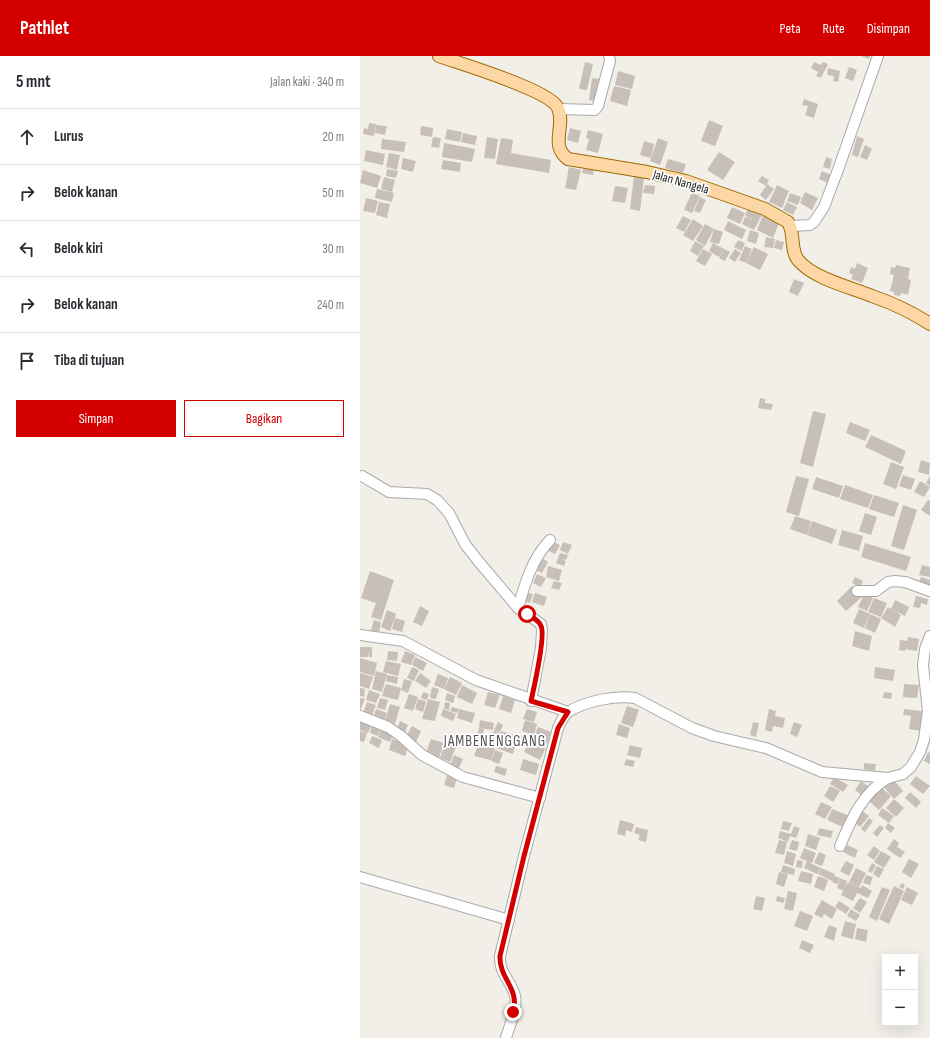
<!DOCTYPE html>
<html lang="id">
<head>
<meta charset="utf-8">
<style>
	:root { --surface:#fff; --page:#f2f2f3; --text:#2b2b33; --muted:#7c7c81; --line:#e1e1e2; --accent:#d40000 }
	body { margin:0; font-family:"Sofia Sans Condensed",sans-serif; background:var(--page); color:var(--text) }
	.controls { position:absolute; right:12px; bottom:12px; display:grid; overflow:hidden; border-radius:0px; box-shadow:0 4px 16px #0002 }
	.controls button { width:36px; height:36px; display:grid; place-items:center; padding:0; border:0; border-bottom:1px solid var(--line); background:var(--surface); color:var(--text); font:20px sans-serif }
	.stop { position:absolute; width:12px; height:12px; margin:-9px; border:3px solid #d40000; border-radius:50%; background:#fff }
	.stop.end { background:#d40000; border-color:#fff; box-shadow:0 1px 4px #0008 }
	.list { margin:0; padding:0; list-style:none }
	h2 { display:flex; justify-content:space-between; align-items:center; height:52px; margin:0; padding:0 16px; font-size:17px }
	h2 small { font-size:13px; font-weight:400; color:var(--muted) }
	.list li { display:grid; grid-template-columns:26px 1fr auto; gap:12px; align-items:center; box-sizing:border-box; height:56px; padding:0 16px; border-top:1px solid var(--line) }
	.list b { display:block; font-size:15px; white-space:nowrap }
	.list em { font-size:13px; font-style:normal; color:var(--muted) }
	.actions { display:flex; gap:8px; padding:12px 16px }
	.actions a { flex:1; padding:9px 0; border:1px solid var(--accent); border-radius:0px; text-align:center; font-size:14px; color:var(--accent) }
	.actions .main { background:var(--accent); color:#fff }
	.icon { flex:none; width:22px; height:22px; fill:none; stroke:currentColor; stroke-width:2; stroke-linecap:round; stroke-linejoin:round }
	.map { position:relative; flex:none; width:570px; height:982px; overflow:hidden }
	header { display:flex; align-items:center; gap:24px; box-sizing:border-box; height:56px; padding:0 20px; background:var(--accent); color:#fff }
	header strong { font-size:19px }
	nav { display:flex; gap:22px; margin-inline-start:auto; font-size:14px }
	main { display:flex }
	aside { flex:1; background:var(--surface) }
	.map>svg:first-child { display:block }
</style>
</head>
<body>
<header>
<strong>Pathlet</strong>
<nav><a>Peta</a><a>Rute</a><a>Disimpan</a></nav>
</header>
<main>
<aside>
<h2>5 mnt<small>Jalan kaki · 340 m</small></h2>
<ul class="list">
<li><svg class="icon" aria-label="ahead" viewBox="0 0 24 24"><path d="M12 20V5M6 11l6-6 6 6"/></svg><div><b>Lurus</b></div><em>20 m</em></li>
<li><svg class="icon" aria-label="right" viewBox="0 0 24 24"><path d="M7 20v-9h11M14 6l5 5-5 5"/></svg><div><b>Belok kanan</b></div><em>50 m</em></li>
<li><svg class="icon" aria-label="left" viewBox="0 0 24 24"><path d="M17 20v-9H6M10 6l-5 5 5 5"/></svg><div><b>Belok kiri</b></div><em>30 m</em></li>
<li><svg class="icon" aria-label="right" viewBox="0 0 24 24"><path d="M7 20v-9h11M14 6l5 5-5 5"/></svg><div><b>Belok kanan</b></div><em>240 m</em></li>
<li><svg class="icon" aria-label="arrive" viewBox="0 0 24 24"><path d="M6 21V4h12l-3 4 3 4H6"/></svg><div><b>Tiba di tujuan</b></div></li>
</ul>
<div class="actions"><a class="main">Simpan</a><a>Bagikan</a></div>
</aside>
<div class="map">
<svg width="570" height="982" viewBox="0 0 570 982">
	<rect width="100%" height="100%" fill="#f2efe9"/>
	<g fill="#c7bfb8">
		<path d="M501,0H510L509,3Z"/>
		<path d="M225,6L233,8L227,34L219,33Z"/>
		<path d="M454,6L461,9L463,6L468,8L461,22L456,20L458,16L451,12Z"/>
		<path d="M489,11L497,14L493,25L485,22Z"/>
		<path d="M468,12L480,15L478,26L473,25L474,20L467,19Z"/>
		<path d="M258,15L275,20L272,33L255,29Z"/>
		<path d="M232,22L241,23L238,46L229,44Z"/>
		<path d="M254,30L271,34L267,50L250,45Z"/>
		<path d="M444,43L458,48L454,62L445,59L448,50L442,49Z"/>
		<path d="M349,64L363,70L355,90L341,85Z"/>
		<path d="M9,67L16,68L14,80L3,78L4,72L8,73Z"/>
		<path d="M16,69L27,70L25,79L15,77Z"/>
		<path d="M61,70L73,72L72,81L60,79Z"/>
		<path d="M210,72L221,75L218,87L207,84Z"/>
		<path d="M87,73L102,76L100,86L85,83Z"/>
		<path d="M228,74L243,78L238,97L226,94L229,83L226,82Z"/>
		<path d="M103,77L117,80L115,89L101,86Z"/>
		<path d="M497,80L504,83L498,101L492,99Z"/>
		<path d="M73,81L81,82L79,92L71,91Z"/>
		<path d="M127,81L138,83L135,103L124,102Z"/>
		<path d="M141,82L153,84L151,97L191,104L189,117L136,108Z"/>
		<path d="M298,82L308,86L300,109L290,105Z"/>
		<path d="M22,83L46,86L44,96L21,93Z"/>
		<path d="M284,85L294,88L291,102L280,99Z"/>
		<path d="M84,87L115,93L112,106L82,101Z"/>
		<path d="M505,89L512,93L507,104L500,101Z"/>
		<path d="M6,94L25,98L23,109L4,105Z"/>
		<path d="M359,96L375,106L363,124L347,114Z"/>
		<path d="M29,97L40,99L37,114L26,111Z"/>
		<path d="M466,101L472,103L470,113L463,111Z"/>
		<path d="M43,102L56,105L53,116L41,113Z"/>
		<path d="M308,103L326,108L323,117L305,112Z"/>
		<path d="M83,104L101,107L100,116L81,113Z"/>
		<path d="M224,110L234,113L233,119L222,117Z"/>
		<path d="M209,111L221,114L216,134L205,132Z"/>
		<path d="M27,113L38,115L36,122L26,120Z"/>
		<path d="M3,114L21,120L17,132L0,127Z"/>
		<path d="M462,115L474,120L471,128L459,123Z"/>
		<path d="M274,120L284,122L280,155L270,153Z"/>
		<path d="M402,120L409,124L407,128L414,133L406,144L400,139L406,130L398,125Z"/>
		<path d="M24,121L35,124L32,136L21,133Z"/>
		<path d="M285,129L295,130L294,138L283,137Z"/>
		<path d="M417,129L429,135L425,144H424L425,145L422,152L409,146Z"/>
		<path d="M255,130L268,132L265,147L252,145Z"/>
		<path d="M17,133L34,137L32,146L15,142Z"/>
		<path d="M332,136L340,140L332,157L324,154Z"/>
		<path d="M445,136L458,142L452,154L440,147Z"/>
		<path d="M430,137L441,141L438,149L427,145Z"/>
		<path d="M340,141L346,144L340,157L334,155Z"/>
		<path d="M6,142L18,145L15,157L3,155Z"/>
		<path d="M19,146L30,148L27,162L16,159Z"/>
		<path d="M427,146L437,151L433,159L423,154Z"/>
		<path d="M389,150L403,157L394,174L382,168L385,161L394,163L385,160Z"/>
		<path d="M372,151L385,157L380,168L367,162Z"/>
		<path d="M403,159L419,167L413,182L397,174Z"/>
		<path d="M323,160L331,164L324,176L316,172Z"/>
		<path d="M333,163L343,170L333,185L323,179Z"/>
		<path d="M368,165L386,174L382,183L364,174Z"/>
		<path d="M345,168L354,173L345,190L336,184Z"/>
		<path d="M354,173L363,176L359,188L350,186Z"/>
		<path d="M390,174L399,177L396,188L387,185Z"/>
		<path d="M406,181L415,183L413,192L404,191Z"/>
		<path d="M378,184L385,187L382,195L374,191Z"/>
		<path d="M416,184L424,186L422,194L414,192Z"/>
		<path d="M335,185L344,190L338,200L330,195Z"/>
		<path d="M353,187L364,193L359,201L349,195Z"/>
		<path d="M385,190L392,193L386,207L379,204Z"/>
		<path d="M394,191L408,198L400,214L386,207Z"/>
		<path d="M343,193L352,198L345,210L336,205Z"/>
		<path d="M364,193L370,196L365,205L359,202Z"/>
		<path d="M375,193L381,197L375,206L369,202Z"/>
		<path d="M497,207L508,212L502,227L491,223L493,219L489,217L491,211L495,213Z"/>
		<path d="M536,209L550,212L548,223L551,224L548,239L541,237L540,240L534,239V236L530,235L534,219L530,218L531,211L535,212Z"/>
		<path d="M434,223L444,227L438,240L429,236Z"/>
		<path d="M400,342L405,343V347L413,348L411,354L398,352Z"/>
		<path d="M453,355L466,358L453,411L440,407Z"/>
		<path d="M490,366L510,374L505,385L486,377Z"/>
		<path d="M511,379L546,395L541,408L505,391Z"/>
		<path d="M561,404L570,407L569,419L558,416Z"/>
		<path d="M531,406L544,411L536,433L523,428Z"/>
		<path d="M543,419L555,423L551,434L539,430Z"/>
		<path d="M436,420L449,423L439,460L426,456Z"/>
		<path d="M570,420V430L566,427Z"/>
		<path d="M456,421L483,430L479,442L452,433Z"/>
		<path d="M560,425L570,431L564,441L554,436Z"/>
		<path d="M485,429L513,439L508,452L480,443Z"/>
		<path d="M514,439L539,447L534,461L509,453Z"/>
		<path d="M568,444L570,445V460L561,454Z"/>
		<path d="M543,449L557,454L544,494L531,490Z"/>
		<path d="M505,457L517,461L511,479L499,475Z"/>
		<path d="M435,460L451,465L447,479L430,473Z"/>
		<path d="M452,465L477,474L472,488L447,479Z"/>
		<path d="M482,474L503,480L499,495L478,489Z"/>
		<path d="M191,485L200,489L195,498L187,494Z"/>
		<path d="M203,486L212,489L208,498L200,494Z"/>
		<path d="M505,487L551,501L546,515L501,501Z"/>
		<path d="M200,497L208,499L206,504L201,503L206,505L204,510L196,507Z"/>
		<path d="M178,500L188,506L182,517L172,512Z"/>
		<path d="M562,509L570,511V521L559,519Z"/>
		<path d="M188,510L202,514L199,525L186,521Z"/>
		<path d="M10,515L34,524L21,564L11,561L16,547L1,542Z"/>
		<path d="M177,518L186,522L181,531L173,527Z"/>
		<path d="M495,521L503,525L500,531L492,527Z"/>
		<path d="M561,521L570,524V534L558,530Z"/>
		<path d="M194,525L202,527L199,534L191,532Z"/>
		<path d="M492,530L502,541L486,555L477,545Z"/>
		<path d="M165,536L173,538L170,547L162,544Z"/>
		<path d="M175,537L187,541L184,550L172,546Z"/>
		<path d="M504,538L513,542L507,555L498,551Z"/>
		<path d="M556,540L568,543L567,549L561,547L560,552L553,551Z"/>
		<path d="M514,542L527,547L521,561L508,556Z"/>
		<path d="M535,544L549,551L545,560L531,553Z"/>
		<path d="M60,550L69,555L62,570L53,566Z"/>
		<path d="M528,551L541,559L535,571L521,562Z"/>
		<path d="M499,553L510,558L504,572L493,567Z"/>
		<path d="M27,554L36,558L30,575L21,571Z"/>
		<path d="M510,558L521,563L515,577L505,572Z"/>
		<path d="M35,562L45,565L42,576L32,573Z"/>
		<path d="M14,564L21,566L19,576L11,574Z"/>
		<path d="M495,575L512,580L509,595L492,590Z"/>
		<path d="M548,581L559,583L557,595L545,593V595L539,594L540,584L547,585Z"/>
		<path d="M0,591H12V601H9L8,596V601H0Z"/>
		<path d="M28,595L38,596L37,605L27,604Z"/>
		<path d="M45,595L55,599L51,609L41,606Z"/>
		<path d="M55,601L67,607L63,615L52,609Z"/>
		<path d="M0,602L17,607L14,620L0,616Z"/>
		<path d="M26,605L41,608L38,620L23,616Z"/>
		<path d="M52,611L59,614L54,625L47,622Z"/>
		<path d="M515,611L535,614L533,625L514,622Z"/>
		<path d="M16,615L27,618L22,636L12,633Z"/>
		<path d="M0,617L13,621L9,633L0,630Z"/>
		<path d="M60,617L71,625L66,632L55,625Z"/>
		<path d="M78,618L88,622L84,633L74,629Z"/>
		<path d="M27,619L38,621L37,628L26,625Z"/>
		<path d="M90,621L102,627L96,639L84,633Z"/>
		<path d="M44,623L52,625L48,637L41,634Z"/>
		<path d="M26,628L41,632L38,644L22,640Z"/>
		<path d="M544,628L559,629L557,642L543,641Z"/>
		<path d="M102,629L117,637L112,648L97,641Z"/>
		<path d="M72,631L79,633L76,643L70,642Z"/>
		<path d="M0,632L5,633L4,641L0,640Z"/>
		<path d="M9,634L20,638L16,647L6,644Z"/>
		<path d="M63,636L69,638L67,644L61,642Z"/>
		<path d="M128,636L140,639L135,652L124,649Z"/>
		<path d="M524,636L532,637L531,643L523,642Z"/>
		<path d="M87,637L95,640L93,647L85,644Z"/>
		<path d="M49,638L58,641L53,655L44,652Z"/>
		<path d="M143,640L155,644L151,657L139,653Z"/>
		<path d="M0,642L5,643L0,655Z"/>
		<path d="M20,642L28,644L25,654L17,652Z"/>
		<path d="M58,643L66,645L63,656L55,653Z"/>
		<path d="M68,643L80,646L75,665L62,663Z"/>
		<path d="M7,646L16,649L11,663L2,660Z"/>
		<path d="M85,646L90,647L89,654L84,653Z"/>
		<path d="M30,648L40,651L35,668L25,665Z"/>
		<path d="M267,650L279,654L273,671L261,667Z"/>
		<path d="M92,651L99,653L97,657L90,655Z"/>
		<path d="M16,653L27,657L24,666L13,662Z"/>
		<path d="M83,653L96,658L93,665L81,660Z"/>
		<path d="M99,653L115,657L112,667L97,662Z"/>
		<path d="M167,653L177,656L174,666L163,663Z"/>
		<path d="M409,653L416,655L415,660L425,662L423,672L413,670L412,676L405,674Z"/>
		<path d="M544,653L562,655L561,662H563L562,675L549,673L551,660L543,659Z"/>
		<path d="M0,664L12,669L8,677L0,674Z"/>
		<path d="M120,664L134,667L133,674L119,672Z"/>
		<path d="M165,664L177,668L174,679L162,675Z"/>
		<path d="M40,665L48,669L44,679L36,676Z"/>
		<path d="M138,666L143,669L140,676L134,674Z"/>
		<path d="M393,666L399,667L396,681L390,679Z"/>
		<path d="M434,666L442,669L437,681L430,678Z"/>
		<path d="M13,667L22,670L18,680L10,677Z"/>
		<path d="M259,668L270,672L267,682L256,679Z"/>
		<path d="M52,670L61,675L55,688L45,682Z"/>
		<path d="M178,671L191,676L187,688L173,683Z"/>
		<path d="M22,672L34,676L30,686L18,681Z"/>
		<path d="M119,672L124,673L122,684L117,683Z"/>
		<path d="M134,674L140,677L139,680L133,677Z"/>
		<path d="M0,675L7,677L4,686L0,685Z"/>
		<path d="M141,675L158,680L153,698L136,692Z"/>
		<path d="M131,678L138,680L135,691L128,688Z"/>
		<path d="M160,679L167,682L163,691L156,688Z"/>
		<path d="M12,680L22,684L19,692L9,687Z"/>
		<path d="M32,683L49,689L45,700L29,694Z"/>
		<path d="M71,683L84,687L79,702L66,697Z"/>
		<path d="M170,683L186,691L180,704L164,696Z"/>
		<path d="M120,684L135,692L131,704L114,700Z"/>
		<path d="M85,687L96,691L90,706L80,702Z"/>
		<path d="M270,689L282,692L280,702L267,699Z"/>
		<path d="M135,694L143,697L139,708L131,705Z"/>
		<path d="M568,696L570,697V708L564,705Z"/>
		<path d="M94,699L103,703L97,716L89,712Z"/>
		<path d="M163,703L179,708L176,719L160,714Z"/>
		<path d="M266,703L275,705L273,711L264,709Z"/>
		<path d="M504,707L516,708L515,715L504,713Z"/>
		<path d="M136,710L147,713L145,720L134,716Z"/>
		<path d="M87,719L97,722L94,732L84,729Z"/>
		<path d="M556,720L570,730L563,738L550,728Z"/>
		<path d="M474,721L488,729L483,736L470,728Z"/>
		<path d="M532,722L543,735L534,743L523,730Z"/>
		<path d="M501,725L511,732L504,741L495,734Z"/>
		<path d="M519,729L531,740L519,754L507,743Z"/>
		<path d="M470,730L480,735L473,746L464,740Z"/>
		<path d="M550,736L561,746L556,752L545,742Z"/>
		<path d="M534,743L544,752L536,761L526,752Z"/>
		<path d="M461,746L472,751L465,763L455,758Z"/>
		<path d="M522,752L534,760L529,767L518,759Z"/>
		<path d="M472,753L490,760L485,772L467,764Z"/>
		<path d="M501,754L509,760L500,771L492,765Z"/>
		<path d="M509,762L513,765L505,776L501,773Z"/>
		<path d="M260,764L274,768L272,776L266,774L265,780L257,778Z"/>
		<path d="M423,765L432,767L429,775L421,773Z"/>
		<path d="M528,767L535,772L531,777L525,772Z"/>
		<path d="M520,769L524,772L517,781L513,777Z"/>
		<path d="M434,770L440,772L436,782L430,780L428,786L418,782L420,775L431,778Z"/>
		<path d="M276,771L288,774L286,786L278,784L280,779L274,777Z"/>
		<path d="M459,772L473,775L471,782L457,779Z"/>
		<path d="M448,778L460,782L456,794L445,790Z"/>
		<path d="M534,783L539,787L537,791L545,796L540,802L527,793Z"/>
		<path d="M419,784L427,786L424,799L415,797Z"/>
		<path d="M432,784L439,786L437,795L429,793Z"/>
		<path d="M487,789L498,794L495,802L483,796Z"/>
		<path d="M514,790L520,795L514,804L507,799Z"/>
		<path d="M444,792L456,797L452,807L448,806L461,812L457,818L444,812L447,805L440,802Z"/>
		<path d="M427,795L436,798L433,810L424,807Z"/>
		<path d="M521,795L531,801L524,812L514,806Z"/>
		<path d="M459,796L466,799L462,810L454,807Z"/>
		<path d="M549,803L559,808L551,822L542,816Z"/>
		<path d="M437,804L443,805L442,812L436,811Z"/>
		<path d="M486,805L494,809L489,820L480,815Z"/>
		<path d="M512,807L516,809L512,817L508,815Z"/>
		<path d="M423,809L435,813L434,819L421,816Z"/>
		<path d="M517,810L524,813L519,822L513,818Z"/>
		<path d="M461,812L475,818L472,825L458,818Z"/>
		<path d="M496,812L506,817L499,831L489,826Z"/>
		<path d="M441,815L453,818L451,828L438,825Z"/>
		<path d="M419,816L428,818L424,831L416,828Z"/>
		<path d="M506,819L513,821L510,829L503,827Z"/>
		<path d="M458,820L468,824L464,835L454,831Z"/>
		<path d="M474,820L480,822L477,828L472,826Z"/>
		<path d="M480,822L487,825L484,835L477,832Z"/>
		<path d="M488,826L501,832L502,829L512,835L508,842L497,837L493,845L481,839Z"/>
		<path d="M542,827L545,829L543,833L539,831Z"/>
		<path d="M534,830L544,835L529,868L519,863Z"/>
		<path d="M522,831L530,834L517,865L509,861Z"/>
		<path d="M547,831L558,837L552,849L541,844Z"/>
		<path d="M428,835L437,837L433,855L424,853Z"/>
		<path d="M396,840L405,842L402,855L393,853Z"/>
		<path d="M417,840L425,842L424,847L416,845Z"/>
		<path d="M500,842L507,846L500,857L493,852Z"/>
		<path d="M462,844L477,853L472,863L464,858L462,862L454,858Z"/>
		<path d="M479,845L490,852L486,858L475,851Z"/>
		<path d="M491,853L500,859L496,865L487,860Z"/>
		<path d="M440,855L453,860L447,875L434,870Z"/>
		<path d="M485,865L496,868L493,883L481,880Z"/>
		<path d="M469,869L477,872L474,885L464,881Z"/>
		<path d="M497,872L508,874L506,886L495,883Z"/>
		<path d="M442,884L454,889L450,897L439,892Z"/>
	</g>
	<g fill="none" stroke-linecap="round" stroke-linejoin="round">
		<defs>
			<g id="minor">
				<path d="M199,53L235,54L238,50L250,5L249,0"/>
				<path d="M430,170L450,169L454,166L464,151L479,111L518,0"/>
				<path d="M2,420L29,436L67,438L77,444L89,457L105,488L119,506L158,552L181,568L182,574L181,592L171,645"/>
				<path d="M497,535H516L528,526L535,525L545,526L570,535"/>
				<path d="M158,552C165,527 172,503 190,484"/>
				<path d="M0,579L43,585L116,624L208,656"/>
				<path d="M0,660L28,671L41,680L62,699L103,721L180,742"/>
				<path d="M480,790C491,764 502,737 528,722"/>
				<path d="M0,821L149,864"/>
				<path d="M146,982C149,970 158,952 155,940C151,924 139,918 140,900L164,800L198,672C201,666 203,660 208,656C226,645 255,639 275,642L332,672L354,680L406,692L462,716L528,722L543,718L551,711L560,696L564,684L568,655L563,609L565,593L570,580"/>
			</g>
			<path id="major" d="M79,0C101,8 190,34 198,52C206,70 189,89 208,103L287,116L326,125L405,153L428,166C435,177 430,194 438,204C454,223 490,231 512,240C532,247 552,256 570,268"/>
		</defs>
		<use href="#minor" stroke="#a9a9a9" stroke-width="12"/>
		<use href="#major" stroke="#a06b00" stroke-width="14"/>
		<use href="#minor" stroke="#fff" stroke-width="10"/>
		<use href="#major" stroke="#fcd6a4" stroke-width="12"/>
	</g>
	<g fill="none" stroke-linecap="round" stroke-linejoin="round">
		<path stroke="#d40000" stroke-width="5" d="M153,956C160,932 139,923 140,900L164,800L198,672L208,656L171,645C174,631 186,580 181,570C179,564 172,561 167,558"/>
	</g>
	<g text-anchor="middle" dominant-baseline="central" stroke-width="3.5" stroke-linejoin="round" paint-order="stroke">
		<g font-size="13" fill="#222" stroke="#fff">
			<text transform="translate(321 126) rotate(16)">Jalan Nangela</text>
		</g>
		<g font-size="15" letter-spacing="1" fill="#555" stroke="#fff">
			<text x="135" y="685">JAMBENENGGANG</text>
		</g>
	</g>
</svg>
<div class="controls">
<button>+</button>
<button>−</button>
</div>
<div class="stop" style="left:167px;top:558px"></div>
<div class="stop end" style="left:153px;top:956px"></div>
</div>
</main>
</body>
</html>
